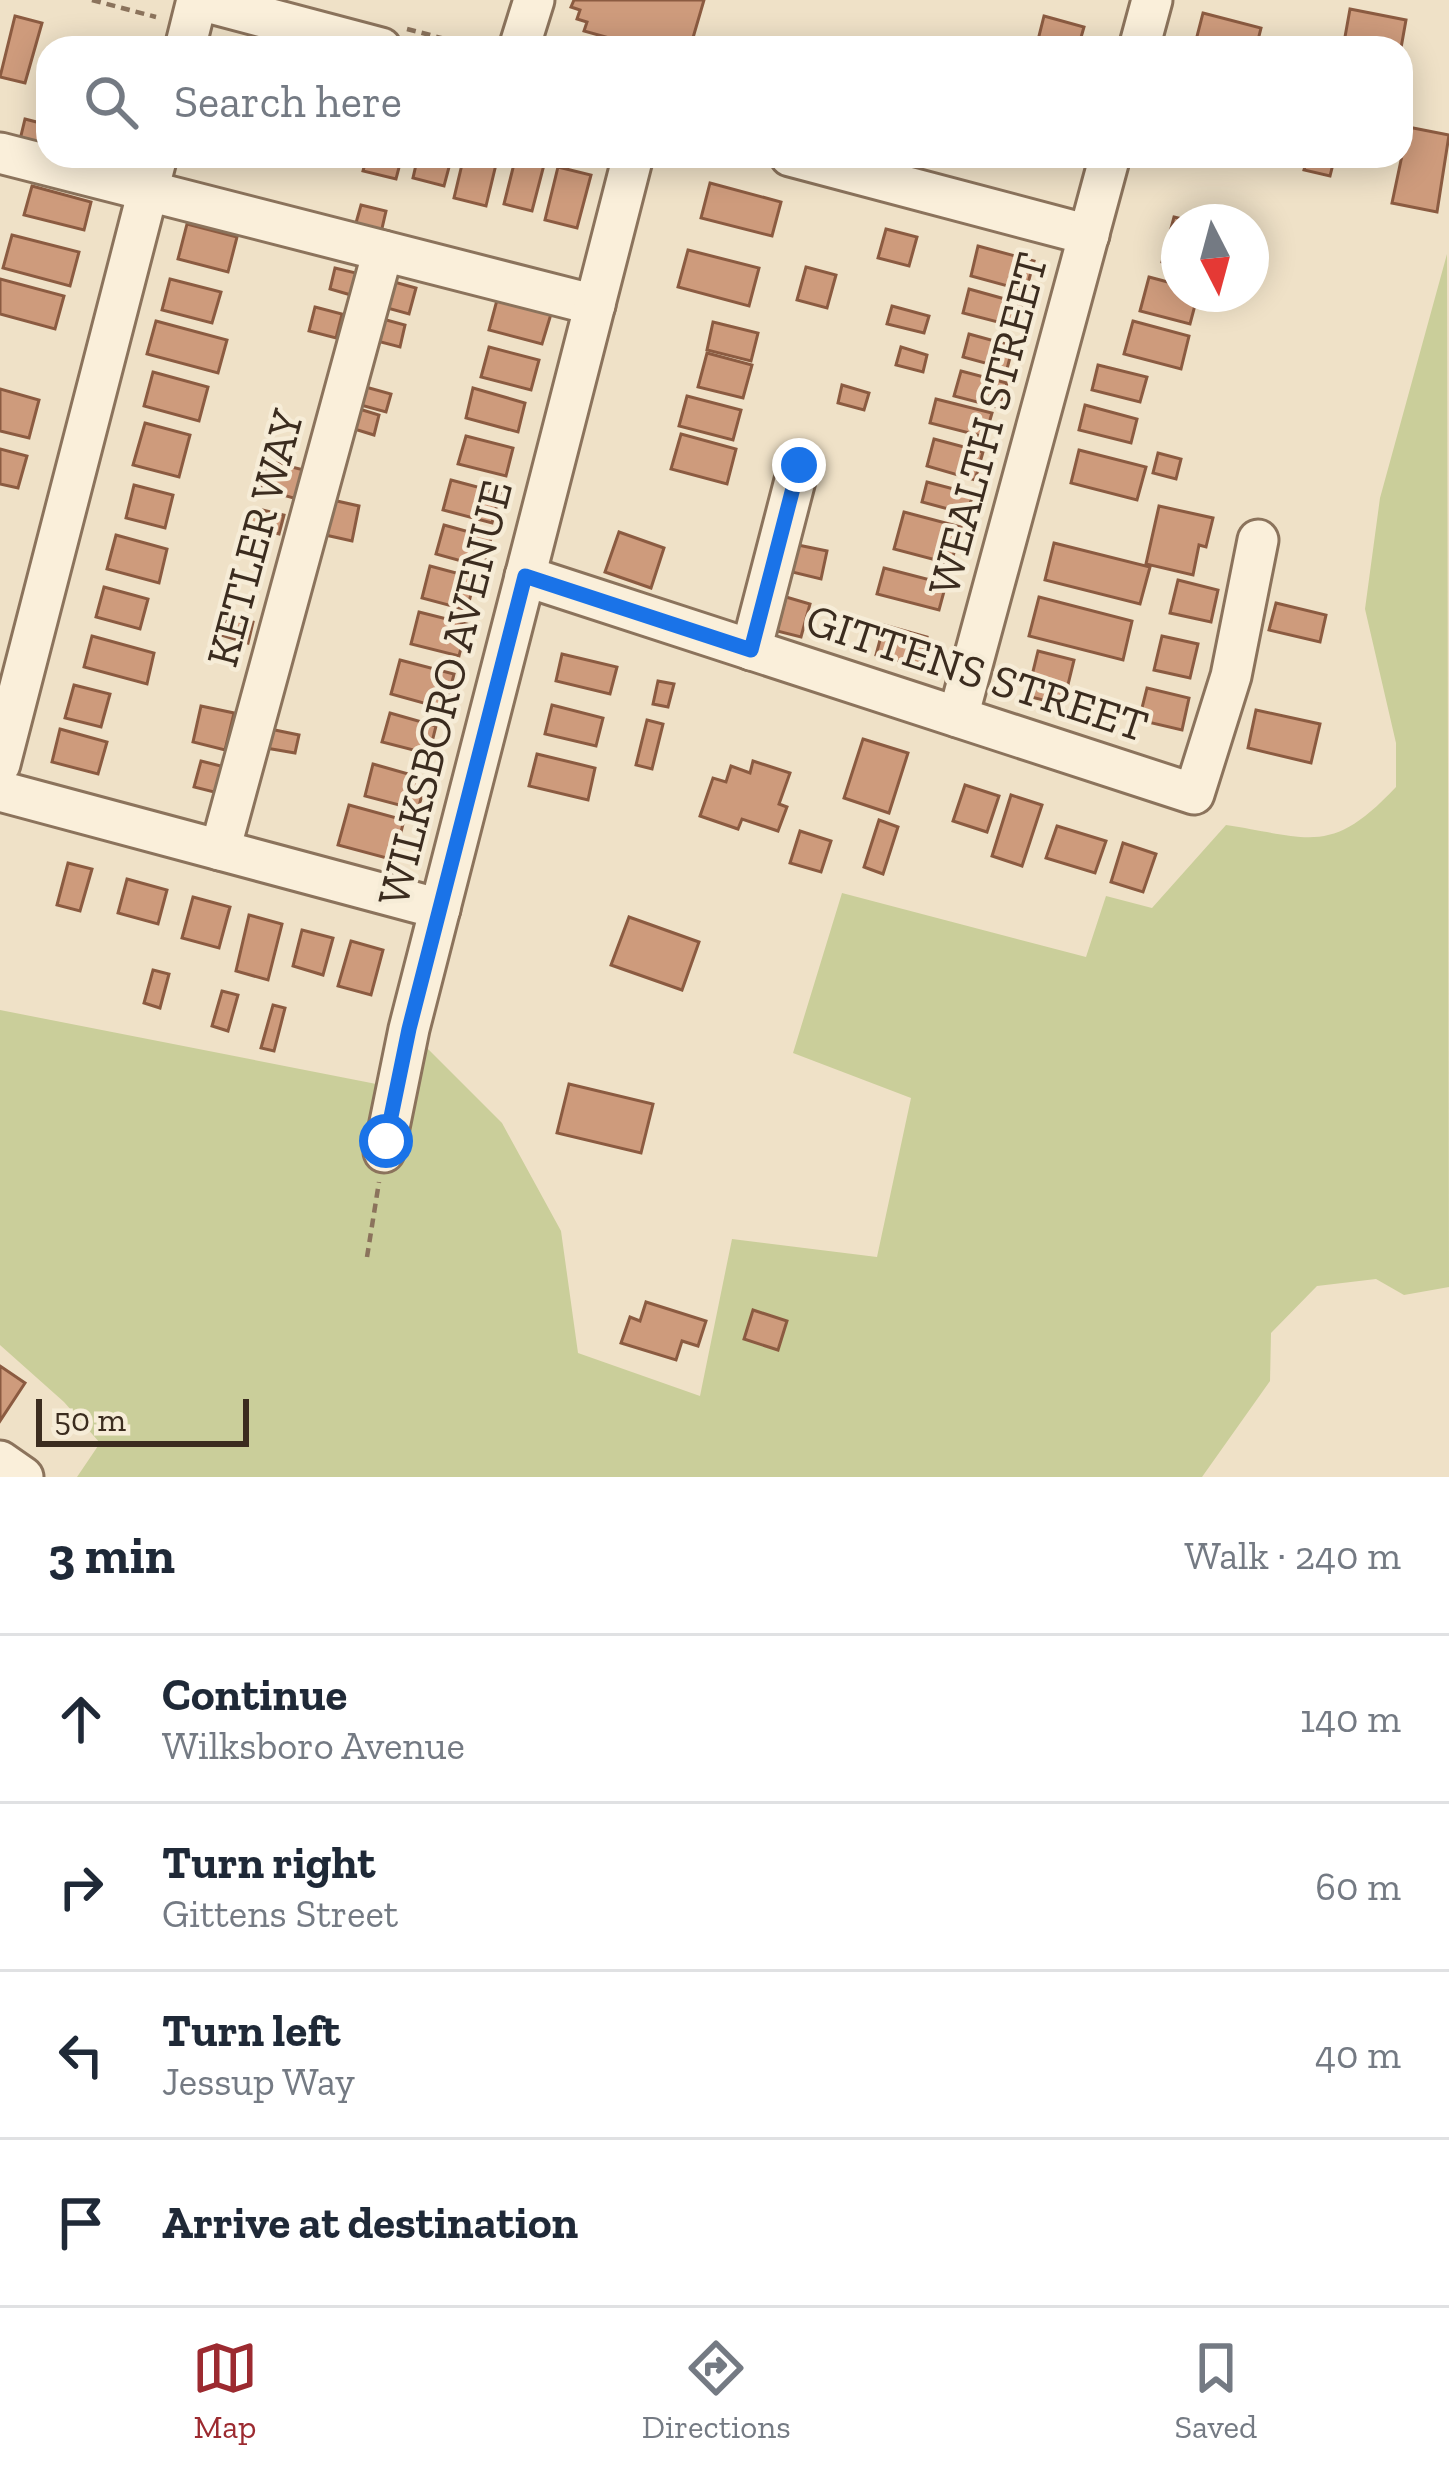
<!DOCTYPE html>
<html lang="en">
<head>
<meta charset="utf-8">
<style>
	:root { --surface:#fff; --page:#f2f2f3; --text:#1f2937; --muted:#747a83; --line:#e0e1e3; --accent:#9c2a30 }
	body { margin:0; font-family:"Zilla Slab",serif; background:var(--page); color:var(--text) }
	.compass { position:absolute; left:1161px; top:204px; width:108px; height:108px; border-radius:50%; background:var(--surface); box-shadow:0 6px 30px #0003; rotate:174deg }
	.scale { position:absolute; left:36px; bottom:30px; width:213px; box-sizing:border-box; padding-left:12px; border:6px solid #3b2c1f; border-top:0; font-size:33px; line-height:42px; white-space:nowrap; color:#3b2c1f; -webkit-text-stroke:9px #f6ecd7; paint-order:stroke }
	.stop { position:absolute; width:36px; height:36px; margin:-27px; border:9px solid #1a73e8; border-radius:50%; background:#fff }
	.stop.end { background:#1a73e8; border-color:#fff; box-shadow:0 3px 12px #0008 }
	.list { margin:0; padding:0; list-style:none }
	h2 { display:flex; justify-content:space-between; align-items:center; height:156px; margin:0; padding:0 48px; font-size:51px }
	h2 small { font-size:39px; font-weight:400; color:var(--muted) }
	.list li { display:grid; grid-template-columns:78px 1fr auto; gap:36px; align-items:center; box-sizing:border-box; height:168px; padding:0 48px; border-top:3px solid var(--line) }
	.list b { display:block; font-size:45px; white-space:nowrap }
	.list p { margin:0; font-size:39px; white-space:nowrap; color:var(--muted) }
	.list em { font-size:39px; font-style:normal; color:var(--muted) }
	.icon { flex:none; width:66px; height:66px; fill:none; stroke:currentColor; stroke-width:2; stroke-linecap:round; stroke-linejoin:round }
	.map { position:relative; flex:none; width:1449px; height:1477px; overflow:hidden }
	.search { position:absolute; background:var(--surface); box-shadow:0 6px 30px #0003; left:36px; right:36px; top:36px; height:132px; display:flex; align-items:center; gap:30px; box-sizing:border-box; padding:0 42px; border-radius:36px; color:var(--muted); font-size:45px }
	.sheet { height:828px; background:var(--surface) }
	nav { display:flex; justify-content:space-around; align-items:center; box-sizing:border-box; height:168px; border-top:3px solid var(--line); background:var(--surface); font-size:33px; color:var(--muted) }
	nav a { display:grid; justify-items:center; gap:6px }
	nav .on { color:var(--accent) }
	.map>svg:first-child { display:block }
</style>
</head>
<body>
<div class="map">
<svg width="1449" height="1477" viewBox="0 0 1449 1477">
	<rect width="100%" height="100%" fill="#efe1c7"/>
	<path fill="#cace9a" d="M1447,254L1449,1287L1404,1295L1376,1279L1317,1286L1271,1333L1270,1381L1202,1477H77L100,1443L64,1402L0,1345V1010L412,1091L423,1044L502,1123L561,1231L578,1353L700,1396L732,1239L877,1257L911,1098L793,1053L842,893L1086,957L1106,896L1152,908L1226,825C1311,838 1331,856 1396,787V743L1365,609L1380,498Z"/>
	<g fill="#ce9b7c" stroke="#8b5b41" stroke-width="3">
		<path d="M574,0H704L690,48H645L584,31L587,22L577,19L580,10L571,7Z"/>
		<path d="M1350,9L1406,20L1401,48H1343Z"/>
		<path d="M1203,13L1261,28L1256,48H1194Z"/>
		<path d="M15,16L42,23L25,83L0,77Z"/>
		<path d="M1044,16L1084,27L1078,48H1036Z"/>
		<path d="M25,119L48,125V151L19,144Z"/>
		<path d="M1408,127L1449,135L1437,212L1392,203Z"/>
		<path d="M367,156H402L396,179L363,171Z"/>
		<path d="M418,156H452L444,186L413,178Z"/>
		<path d="M464,156H498L486,206L454,198Z"/>
		<path d="M516,156L545,161L532,211L504,204Z"/>
		<path d="M1308,156H1335L1330,176L1304,170Z"/>
		<path d="M558,167L591,175L577,228L545,220Z"/>
		<path d="M710,183L781,202L772,236L701,218Z"/>
		<path d="M32,186L91,202L84,230L24,215Z"/>
		<path d="M361,205L386,211L380,237L354,230Z"/>
		<path d="M1174,217L1195,222H1179V267L1162,262Z"/>
		<path d="M187,224L237,237L228,272L178,259Z"/>
		<path d="M886,229L917,237L909,266L878,258Z"/>
		<path d="M12,235L79,252L70,286L3,268Z"/>
		<path d="M978,246L1034,261L1026,291L971,276Z"/>
		<path d="M688,250L759,268L749,306L678,287Z"/>
		<path d="M806,267L836,275L827,308L797,300Z"/>
		<path d="M335,268L356,273L351,295L330,289Z"/>
		<path d="M1149,277L1179,285V294H1198L1190,324L1140,311Z"/>
		<path d="M0,279L64,296L55,329L0,314Z"/>
		<path d="M170,279L221,292L212,323L162,310Z"/>
		<path d="M387,280L416,288L409,314L380,306Z"/>
		<path d="M969,289L1023,304L1017,327L963,313Z"/>
		<path d="M497,300L551,314L542,344L489,330Z"/>
		<path d="M892,306L929,316L924,333L887,324Z"/>
		<path d="M315,307L342,314L336,338L309,331Z"/>
		<path d="M379,318L405,325L400,347L373,340Z"/>
		<path d="M156,321L227,340L218,373L147,354Z"/>
		<path d="M1133,321L1189,336L1181,369L1124,354Z"/>
		<path d="M713,322L758,333L751,361L707,350Z"/>
		<path d="M969,334L1013,346L1007,369L963,357Z"/>
		<path d="M489,347L539,360L531,390L481,377Z"/>
		<path d="M901,347L927,355L923,372L896,365Z"/>
		<path d="M707,353L752,365L743,398L698,387Z"/>
		<path d="M1098,365L1147,377L1140,402L1092,390Z"/>
		<path d="M961,371L1007,383L1000,408L954,396Z"/>
		<path d="M153,372L208,387L199,421L144,406Z"/>
		<path d="M842,385L869,393L864,410L838,403Z"/>
		<path d="M362,386L391,394L386,412L357,404Z"/>
		<path d="M473,388L525,403L518,432L466,418Z"/>
		<path d="M0,389L39,400L29,438L0,431Z"/>
		<path d="M687,396L741,410L733,440L679,426Z"/>
		<path d="M936,399L992,413L985,437L930,423Z"/>
		<path d="M1085,405L1137,419L1131,443L1079,430Z"/>
		<path d="M356,408L379,415L374,435L351,428Z"/>
		<path d="M145,423L190,435L179,477L133,465Z"/>
		<path d="M681,434L736,449L727,484L671,469Z"/>
		<path d="M466,436L513,448L506,476L458,464Z"/>
		<path d="M934,439L983,452L975,480L927,466Z"/>
		<path d="M0,449L27,456L18,488L0,484Z"/>
		<path d="M1079,450L1146,467L1137,500L1071,483Z"/>
		<path d="M1158,453L1181,459L1176,479L1153,473Z"/>
		<path d="M268,461L304,470L297,499L261,489Z"/>
		<path d="M451,480L500,493L492,523L443,510Z"/>
		<path d="M927,482L973,494L967,514L922,502Z"/>
		<path d="M134,485L173,495L165,528L126,518Z"/>
		<path d="M328,499L359,506L352,541L321,534Z"/>
		<path d="M1159,506L1213,518L1206,547L1199,545L1193,575L1146,564Z"/>
		<path d="M254,508L284,515L279,534L249,526Z"/>
		<path d="M904,512L961,527L951,564L894,549Z"/>
		<path d="M444,525L491,538L483,567L436,554Z"/>
		<path d="M619,532L664,548L651,588L605,572Z"/>
		<path d="M116,535L167,549L159,583L107,569Z"/>
		<path d="M1054,543L1150,567L1140,604L1045,580Z"/>
		<path d="M798,545L827,551L821,579L792,572Z"/>
		<path d="M430,566L475,578L467,610L422,598Z"/>
		<path d="M884,568L946,584L939,610L877,594Z"/>
		<path d="M1178,580L1218,590L1211,622L1170,613Z"/>
		<path d="M104,587L148,599L140,629L96,617Z"/>
		<path d="M786,597L810,604L801,637L777,631Z"/>
		<path d="M1039,597L1132,621L1123,660L1029,636Z"/>
		<path d="M1276,603L1326,615L1320,642L1269,630Z"/>
		<path d="M419,612L467,624L459,656L411,644Z"/>
		<path d="M227,616L253,622L248,643L221,635Z"/>
		<path d="M884,625L927,637L919,666L876,655Z"/>
		<path d="M92,636L154,653L147,684L84,667Z"/>
		<path d="M1162,636L1198,644L1190,678L1154,670Z"/>
		<path d="M1038,651L1074,660L1063,705L1027,696Z"/>
		<path d="M562,654L617,667L610,694L556,681Z"/>
		<path d="M400,660L454,674L445,709L391,694Z"/>
		<path d="M658,681L674,684L668,707L653,704Z"/>
		<path d="M74,685L110,694L101,727L65,718Z"/>
		<path d="M1147,688L1189,698L1182,730L1139,720Z"/>
		<path d="M552,705L603,718L596,746L545,734Z"/>
		<path d="M201,706L234,713L225,750L193,742Z"/>
		<path d="M1256,710L1320,724L1311,763L1248,748Z"/>
		<path d="M390,713L436,726L429,754L382,742Z"/>
		<path d="M647,720L663,724L652,769L636,765Z"/>
		<path d="M60,729L107,742L98,774L52,762Z"/>
		<path d="M270,729L299,735L295,753L266,748Z"/>
		<path d="M863,739L908,753L889,813L844,798Z"/>
		<path d="M537,754L595,768L588,800L529,786Z"/>
		<path d="M201,761L225,767L218,793L194,787Z"/>
		<path d="M753,761L790,773L779,804L787,807L778,831L742,819L738,829L700,816L713,778L726,782L731,766L750,773Z"/>
		<path d="M373,764L426,779L418,810L365,796Z"/>
		<path d="M965,785L999,796L987,832L953,821Z"/>
		<path d="M1011,795L1042,805L1022,866L992,856Z"/>
		<path d="M349,805L404,820L394,860L338,845Z"/>
		<path d="M879,820L898,827L883,874L864,867Z"/>
		<path d="M1057,826L1106,841L1095,873L1046,858Z"/>
		<path d="M800,831L831,841L821,872L790,863Z"/>
		<path d="M1123,843L1156,854L1143,892L1111,882Z"/>
		<path d="M68,863L92,869L80,911L57,905Z"/>
		<path d="M127,879L167,890L158,924L118,913Z"/>
		<path d="M193,897L230,907L219,948L182,938Z"/>
		<path d="M249,915L282,924L268,980L236,971Z"/>
		<path d="M629,917L699,942L682,990L611,965Z"/>
		<path d="M302,930L333,938L323,975L293,966Z"/>
		<path d="M351,941L383,950L371,995L338,986Z"/>
		<path d="M153,970L169,974L160,1008L144,1003Z"/>
		<path d="M222,991L238,995L228,1031L212,1026Z"/>
		<path d="M273,1005L285,1008L274,1051L261,1048Z"/>
		<path d="M569,1084L653,1104L641,1153L557,1133Z"/>
		<path d="M646,1302L706,1321L698,1346L682,1341L676,1360L621,1343L630,1317L640,1321Z"/>
		<path d="M753,1310L787,1321L778,1350L744,1339Z"/>
		<path d="M0,1366L25,1383L0,1421Z"/>
	</g>
	<g fill="none" stroke-linecap="round" stroke-linejoin="round">
		<defs>
			<g id="minor">
				<path d="M199,0L381,48"/>
				<path d="M185,48L197,0"/>
				<path d="M519,48L534,0"/>
				<path d="M1139,48L1152,0"/>
				<path d="M0,153L595,305"/>
				<path d="M790,156L1089,235"/>
				<path d="M525,576L1194,794L1231,676L1258,540"/>
				<path d="M751,650L799,465"/>
				<path d="M958,717L1110,156"/>
				<path d="M0,764L157,156"/>
				<path d="M0,791L440,909"/>
				<path d="M220,850L383,251"/>
				<path d="M384,1152L409,1029L633,156"/>
				<path d="M0,1461L23,1477"/>
			</g>
		</defs>
		<use href="#minor" stroke="#8b735c" stroke-width="45"/>
		<g stroke="#8b735c" stroke-width="4.5" stroke-dasharray="9 6" stroke-linecap="butt">
			<path d="M92,0L156,17"/>
			<path d="M407,29L480,48"/>
			<path d="M367,1257L379,1182"/>
		</g>
		<use href="#minor" stroke="#faefda" stroke-width="39"/>
	</g>
	<g fill="none" stroke-linecap="round" stroke-linejoin="round">
		<path stroke="#1a73e8" stroke-width="15" d="M386,1141L409,1029L525,576L751,650L799,465"/>
	</g>
	<g text-anchor="middle" dominant-baseline="central" stroke-width="9" stroke-linejoin="round" paint-order="stroke">
		<g font-size="45" fill="#3b2c1f" stroke="#f6ecd7">
			<text transform="translate(988 424) rotate(-75)">WEALTH STREET</text>
			<text transform="translate(255 538) rotate(-75)">KETLER WAY</text>
			<text transform="translate(977 673) rotate(18)">GITTENS STREET</text>
			<text transform="translate(445 693) rotate(-76)">WILKSBORO AVENUE</text>
		</g>
	</g>
</svg>
<svg class="compass" viewBox="-18 -18 36 36"><path d="M0-13l5 13h-10z" fill="#e53935"/><path d="M0 13l5-13h-10z" fill="#747a83"/></svg>
<div class="scale">50 m</div>
<div class="stop" style="left:386px;top:1141px"></div>
<div class="stop end" style="left:799px;top:465px"></div>
<div class="search"><svg class="icon" aria-label="search" viewBox="0 0 24 24"><circle cx="10" cy="10" r="6"/><path d="M15 15l6 6"/></svg>Search here</div>
</div>
<section class="sheet">
<h2>3 min<small>Walk · 240 m</small></h2>
<ul class="list">
<li><svg class="icon" aria-label="ahead" viewBox="0 0 24 24"><path d="M12 20V5M6 11l6-6 6 6"/></svg><div><b>Continue</b><p>Wilksboro Avenue</p></div><em>140 m</em></li>
<li><svg class="icon" aria-label="right" viewBox="0 0 24 24"><path d="M7 20v-9h11M14 6l5 5-5 5"/></svg><div><b>Turn right</b><p>Gittens Street</p></div><em>60 m</em></li>
<li><svg class="icon" aria-label="left" viewBox="0 0 24 24"><path d="M17 20v-9H6M10 6l-5 5 5 5"/></svg><div><b>Turn left</b><p>Jessup Way</p></div><em>40 m</em></li>
<li><svg class="icon" aria-label="arrive" viewBox="0 0 24 24"><path d="M6 21V4h12l-3 4 3 4H6"/></svg><div><b>Arrive at destination</b></div></li>
</ul>
</section>
<nav>
<a class="on"><svg class="icon" aria-label="map" viewBox="0 0 24 24"><path d="M3 6l6-2 6 2 6-2v14l-6 2-6-2-6 2zM9 4v14M15 6v14"/></svg>Map</a>
<a><svg class="icon" aria-label="directions" viewBox="0 0 24 24"><path d="M12 3l9 9-9 9-9-9zM9 14v-3h6M13 9l2 2-2 2"/></svg>Directions</a>
<a><svg class="icon" aria-label="saved" viewBox="0 0 24 24"><path d="M7 4h10v16l-5-4-5 4z"/></svg>Saved</a>
</nav>
</body>
</html>
